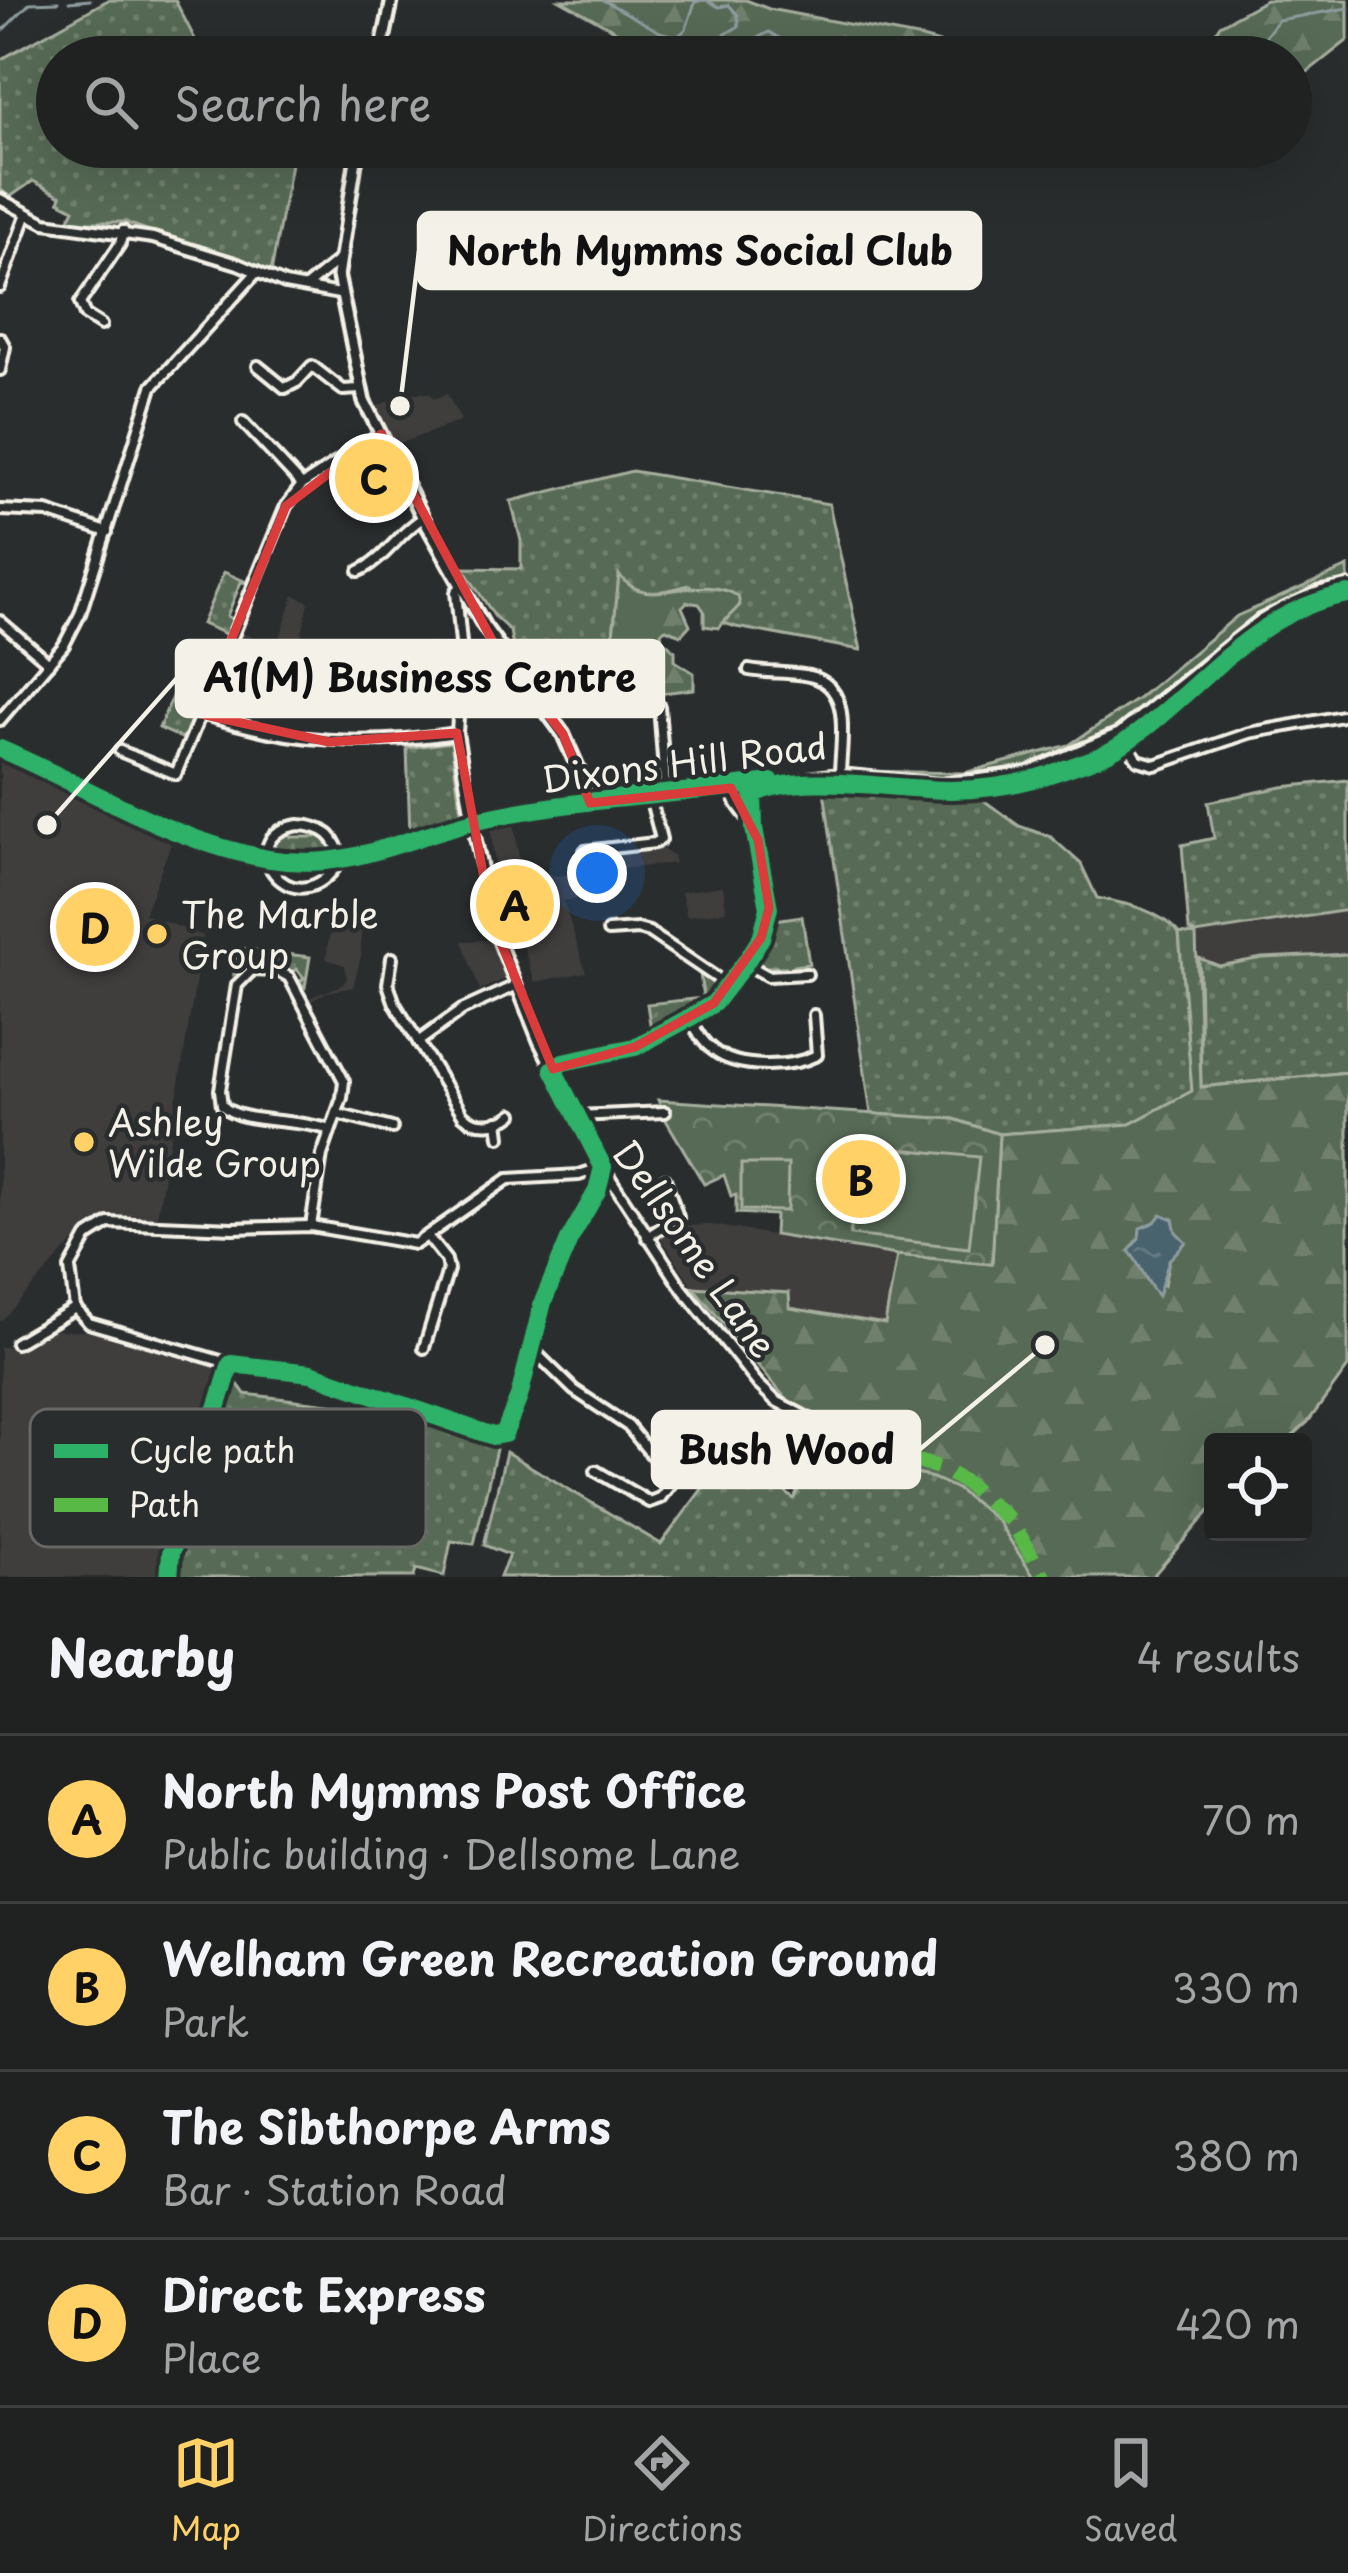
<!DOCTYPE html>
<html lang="en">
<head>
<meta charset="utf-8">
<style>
	:root { --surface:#202222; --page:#282a2a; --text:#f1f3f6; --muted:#a2a4a5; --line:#3d3f40; --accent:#ffd166 }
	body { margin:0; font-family:"Playpen Sans",sans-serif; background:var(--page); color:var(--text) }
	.controls { position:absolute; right:36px; bottom:36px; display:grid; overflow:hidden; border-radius:12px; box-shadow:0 12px 48px #0002 }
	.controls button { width:108px; height:108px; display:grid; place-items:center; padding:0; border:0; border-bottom:3px solid var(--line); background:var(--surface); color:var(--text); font:60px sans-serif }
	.you { position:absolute; left:597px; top:873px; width:42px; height:42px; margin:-30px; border:9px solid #fff; border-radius:50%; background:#1a73e8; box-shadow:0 0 0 18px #1a73e833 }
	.badge { display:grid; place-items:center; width:78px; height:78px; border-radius:50%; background:var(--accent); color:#111; font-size:39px; font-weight:700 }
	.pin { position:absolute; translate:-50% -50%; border:6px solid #fff; box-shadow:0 3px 12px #0006 }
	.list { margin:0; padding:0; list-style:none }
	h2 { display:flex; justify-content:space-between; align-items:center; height:156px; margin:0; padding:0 48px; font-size:51px }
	h2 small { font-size:39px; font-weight:400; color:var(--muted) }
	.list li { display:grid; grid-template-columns:78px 1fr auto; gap:36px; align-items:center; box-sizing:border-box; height:168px; padding:0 48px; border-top:3px solid var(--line) }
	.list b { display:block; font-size:45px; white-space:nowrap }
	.list p { margin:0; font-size:39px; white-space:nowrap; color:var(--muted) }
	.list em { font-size:39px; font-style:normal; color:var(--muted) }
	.icon { flex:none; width:66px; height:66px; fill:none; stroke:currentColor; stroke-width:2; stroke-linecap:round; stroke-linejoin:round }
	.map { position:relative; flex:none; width:1348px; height:1577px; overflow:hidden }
	.search { position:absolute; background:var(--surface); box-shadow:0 12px 48px #0002; left:36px; right:36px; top:36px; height:132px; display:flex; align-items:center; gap:30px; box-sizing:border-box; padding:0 42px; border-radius:66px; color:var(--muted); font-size:45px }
	.sheet { height:828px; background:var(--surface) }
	nav { display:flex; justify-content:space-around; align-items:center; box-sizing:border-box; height:168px; border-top:3px solid var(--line); background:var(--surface); font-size:33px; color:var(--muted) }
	nav a { display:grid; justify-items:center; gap:6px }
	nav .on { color:var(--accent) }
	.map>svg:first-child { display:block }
</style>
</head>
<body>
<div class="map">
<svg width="1348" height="1577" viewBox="0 0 1348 1577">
	<defs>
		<pattern id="grass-dots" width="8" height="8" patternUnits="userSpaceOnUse" patternTransform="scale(3)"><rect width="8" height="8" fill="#576a54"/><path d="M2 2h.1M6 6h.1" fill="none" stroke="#70806d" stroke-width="1.8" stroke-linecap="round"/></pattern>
		<pattern id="forest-firs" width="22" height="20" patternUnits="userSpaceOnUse" patternTransform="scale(3)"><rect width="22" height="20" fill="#576a54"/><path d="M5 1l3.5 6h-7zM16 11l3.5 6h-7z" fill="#70806d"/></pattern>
		<pattern id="park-crowns" width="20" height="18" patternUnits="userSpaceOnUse" patternTransform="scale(3)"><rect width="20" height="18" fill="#576a54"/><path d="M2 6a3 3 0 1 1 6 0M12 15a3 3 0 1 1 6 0" fill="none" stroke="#70806d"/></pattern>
		<pattern id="water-ripples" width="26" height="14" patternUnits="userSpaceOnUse" patternTransform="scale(3)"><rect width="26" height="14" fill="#4a636e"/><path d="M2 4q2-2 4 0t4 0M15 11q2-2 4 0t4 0" fill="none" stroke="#657a83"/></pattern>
	</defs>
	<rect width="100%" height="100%" fill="#2a2d2e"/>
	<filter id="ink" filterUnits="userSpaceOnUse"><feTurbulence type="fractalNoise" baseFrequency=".00833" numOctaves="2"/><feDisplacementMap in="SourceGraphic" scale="24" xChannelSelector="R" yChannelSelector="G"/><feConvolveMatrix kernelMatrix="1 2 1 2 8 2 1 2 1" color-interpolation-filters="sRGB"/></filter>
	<g filter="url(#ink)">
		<g fill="#403e3e">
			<path d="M405,393H430L434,399L447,394L461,421L395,445L374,408Z"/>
			<path d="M369,450L383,452L400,489L351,515L331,475Z"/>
			<path d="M294,595L309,602L293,672L276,668V651L240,637L242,633L277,647Z"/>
			<path d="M0,755L172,841L144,914L203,936L157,1218L113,1215L91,1223L0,1322Z"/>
			<path d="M514,822L519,860L555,876L584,873L583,855L660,848L673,856L675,863L602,871L604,895L563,901L586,972L535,982L495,863L490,825Z"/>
			<path d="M723,886L726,911L687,916L681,892Z"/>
			<path d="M1348,910V954L1262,958L1219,966L1199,958L1196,935Z"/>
			<path d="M361,924V956L353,987L327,992L311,1001L309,998L342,985L347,979L345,965L326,959L330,930Z"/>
			<path d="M492,940L506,978L480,990L462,941Z"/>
			<path d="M711,1225L897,1255L886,1324L789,1307L788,1293L693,1287L659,1234L682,1226Z"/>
			<path d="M51,1330L95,1332L224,1368L166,1551L163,1577H0V1347H22Z"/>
		</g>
		<g fill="url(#grass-dots)" stroke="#a6ae9e" stroke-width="3">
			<path d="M108,0H175L204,57H57V147H294L271,273L124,222H67L74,209L59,201L61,196L33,181L10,197L0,189V60Z"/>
			<path d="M632,471L829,504L861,650L736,627L724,623L732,612L689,585C663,592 639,600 619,576L608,686L563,698L555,704L515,658L510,631L495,617L463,568L521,569V541L511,501Z"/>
			<path d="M224,572L249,583L241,582L227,616L234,620L228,635L202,624Z"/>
			<path d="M178,683L197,690L191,705L199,709L186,740L159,728Z"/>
			<path d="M451,742L462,818L410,835L407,748Z"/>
			<path d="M1348,780V910L1196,934L1189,930L1182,845L1214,838L1208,802L1282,787Z"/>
			<path d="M823,784L975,794L1019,826L1051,837L1081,864L1097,898C1128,904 1157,909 1179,933L1192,1091L1130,1124L999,1134L954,1119L871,1114Z"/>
			<path d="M318,830L330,836L336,855L271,853L270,847L278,836L290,831L291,837H316Z"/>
			<path d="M802,916L809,964L794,966L788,972L786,967H756L753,963L767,942L774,920Z"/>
			<path d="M238,948L310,957L305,987L299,982L304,978L297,969L292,973L284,968V962L257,956L255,962L234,974Z"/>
			<path d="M1348,954V1072L1201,1087L1199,958L1219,966L1262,958Z"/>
			<path d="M700,973L713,981V993L651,1030L647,1004L703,998Z"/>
			<path d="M232,1376L245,1394L371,1409L374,1401L497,1445L474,1544L451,1541L444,1576L416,1569L414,1577H174L176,1556Z"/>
			<path d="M822,1436L869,1462L933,1478L957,1489L997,1520L1034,1577H500L509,1555L484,1545L506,1452L661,1544L731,1450L794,1499Z"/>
		</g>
		<g fill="url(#forest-firs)" stroke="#a6ae9e" stroke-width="3" fill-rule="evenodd">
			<path d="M560,0H746L769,9L922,38L988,57H761L760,54L748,57L661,56Z"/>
			<path d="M1266,0H1348V40L1291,85V57H1036L1138,48L1176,57L1202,54L1220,25Z"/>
			<path d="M1348,567V583C1239,609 1205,675 1118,730C1035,782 954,784 860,774L861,771L964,773L1069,745L1139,698L1237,616Z"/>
			<path d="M619,575C649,614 691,570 738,596L740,605L718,628L704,626V611L699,604L687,602L682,607L690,625L681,635L666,629L661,632L662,639L675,651V661L694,673V689L616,699L615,686H608Z"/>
			<path d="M1179,933L1196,935L1201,1087L1348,1072V1367L1308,1422L1286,1442H1213V1507L1152,1577H1034L997,1520L957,1489L933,1478L869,1462L822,1436L825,1421L791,1405L693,1287L789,1293L790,1308L885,1324L897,1255L992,1264L999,1134L1130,1124L1192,1091ZM1155,1222L1169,1260L1164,1285L1129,1251Z"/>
		</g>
		<path fill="url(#park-crowns)" stroke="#a6ae9e" stroke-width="3" d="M658,1100L954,1119L999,1134L992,1264L897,1255L774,1235L775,1215L736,1213V1195L731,1196L724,1175L704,1184L666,1120Z"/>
		<g fill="#576a54" stroke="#a6ae9e" stroke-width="3">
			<path d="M861,1145L979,1157L969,1248L850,1235Z"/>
			<path d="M741,1164H788L787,1211L741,1210Z"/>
		</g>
		<path fill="url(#water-ripples)" stroke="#8e9c9f" stroke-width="3" d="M1161,1214L1173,1219L1176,1232L1186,1242L1169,1260L1158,1296C1145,1282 1142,1266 1129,1251L1139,1238L1140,1228L1155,1222Z"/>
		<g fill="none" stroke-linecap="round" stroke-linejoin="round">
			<g stroke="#8e9c9f" stroke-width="3">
				<path d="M603,0L660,32L677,37L686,29L695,2L703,0"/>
				<path d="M706,0L719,7L729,5L738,15L739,26L719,38V51L735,49L769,32L796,48L794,57"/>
				<path d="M69,2L90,0"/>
				<path d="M0,33L30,3L58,2"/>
				<path d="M1250,57L1278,20L1348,8"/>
			</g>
			<defs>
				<g id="minor">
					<path d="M0,199L45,223L153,238L238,264L285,284L339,294"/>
					<path d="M307,286L340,259"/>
					<path d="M0,287L26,216"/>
					<path d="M101,325L85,315L80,303L120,244L123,231"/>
					<path d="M0,338L5,347L0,370"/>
					<path d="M258,366L285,388L297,382L312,366L343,390L360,389"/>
					<path d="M243,422L302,485"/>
					<path d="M0,510L47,512L107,532"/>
					<path d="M359,571C385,560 398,533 423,518"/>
					<path d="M461,586L456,592L462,653L457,733L472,823L497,937L539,1042L603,1167L682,1288L758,1384L776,1401L825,1427"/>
					<path d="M0,621L49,663"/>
					<path d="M357,649L462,653"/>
					<path d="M749,670C769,674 797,671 816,678C853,692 840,745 840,775"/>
					<path d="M659,706L666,796"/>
					<path d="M201,714C292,743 363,747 457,733"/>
					<path d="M0,720L64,645L80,614L152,387L257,272"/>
					<path d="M1119,734L1138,760L1155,765L1249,733L1348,715"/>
					<path d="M120,751L176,774L286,506L302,485L381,434"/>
					<path d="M299,825C323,826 338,836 340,861C293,934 226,835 299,825Z"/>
					<path d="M585,851L655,843L661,839L650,797"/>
					<path d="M608,931L638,929L649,932L727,985"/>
					<path d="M392,958L388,984L395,1004L463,1115C476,1127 499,1126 513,1114"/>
					<path d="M745,963L768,976L807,974"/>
					<path d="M689,1018C696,1030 702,1042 713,1050C737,1070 791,1068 817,1055L814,1015"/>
					<path d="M418,1042L462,1010L515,986"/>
					<path d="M553,1069L563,1062C643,1046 696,1031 746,961C759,943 770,925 768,901C767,880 764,846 754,828C745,811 734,807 731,788"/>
					<path d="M337,1114L392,1128"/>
					<path d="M577,1116L665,1112"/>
					<path d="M498,1121L500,1137"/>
					<path d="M603,1167C593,1209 566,1246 550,1286C532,1329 527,1375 512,1420L504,1434L497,1437L324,1376L231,1364L89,1323L75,1308L70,1268L87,1237L109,1223L233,1228L311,1226L415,1244L508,1179L579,1175Z"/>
					<path d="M311,1226L322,1155L342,1098L344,1081L289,977L278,971L252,970L237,985L220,1090L222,1105C238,1124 298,1118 330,1130"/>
					<path d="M647,1237L678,1217L665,1179"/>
					<path d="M16,1343L75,1308"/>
					<path d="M424,1348L448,1270L446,1260L427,1236"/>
					<path d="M532,1349L574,1390L628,1426L673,1481L660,1498L649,1502L596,1471"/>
				</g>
				<g id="tertiary">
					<path d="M380,57L392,0"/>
					<path d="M358,147L338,276L364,401L423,518L484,626L563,734L582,777L587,801"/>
					<path d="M0,749L176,834L266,858L340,861L407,845L488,818L587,801L684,794L840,775L941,785L1028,773L1119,734L1260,621L1321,592L1348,587"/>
				</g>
			</defs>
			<use href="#minor" stroke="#f4f1e8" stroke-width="16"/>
			<use href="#tertiary" stroke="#f4f1e8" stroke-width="18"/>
			<use href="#minor" stroke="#2a2d2e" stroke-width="8"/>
			<use href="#tertiary" stroke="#2a2d2e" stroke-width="9"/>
			<path stroke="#58b947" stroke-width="15" stroke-dasharray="30 15" stroke-linecap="butt" d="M825,1427L881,1452L941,1468L966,1483L1012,1522L1044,1577"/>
			<defs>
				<g id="cycleway">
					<path d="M0,749C90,787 171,842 269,859C354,873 412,833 491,817C583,798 677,795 771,782"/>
					<path d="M169,1577L171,1553L231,1364L311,1373L493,1436L504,1434L519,1397L543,1302L569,1240L597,1191L603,1167L553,1069L563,1062L635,1047L689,1018L714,1003L745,963L761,938L769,908L754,828L753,794C798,773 877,787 926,789C969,792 1013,787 1053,773C1075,765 1102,758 1121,745C1199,694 1250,611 1348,594"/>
				</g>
			</defs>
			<use href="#cycleway" stroke="#2a2d2e" stroke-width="26"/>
			<use href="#cycleway" stroke="#2db169" stroke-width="18"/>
		</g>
	</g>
	<path fill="none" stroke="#d93c3b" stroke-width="9" stroke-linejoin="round" d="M381,434L492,640L563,734L590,803L731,788L758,840L769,908L761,938L714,1003L635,1047L553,1069L492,921L457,733L329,742L201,714L286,506Z"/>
	<g fill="#ffd166" stroke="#2a2d2e" stroke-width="4.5">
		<circle cx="157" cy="934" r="12"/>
		<circle cx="84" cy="1142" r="12"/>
	</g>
	<g text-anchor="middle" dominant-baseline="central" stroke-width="9" stroke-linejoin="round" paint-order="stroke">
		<g font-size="36" fill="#f4f1e8" stroke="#2a2d2e">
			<text transform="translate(684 761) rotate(-7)">Dixons Hill Road</text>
			<text transform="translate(696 1248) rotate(55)">Dellsome Lane</text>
		</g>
		<g font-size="36" fill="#f4f1e8" stroke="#2a2d2e" text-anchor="start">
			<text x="181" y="913">The Marble<tspan x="181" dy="41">Group</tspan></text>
			<text x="108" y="1121">Ashley<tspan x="108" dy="41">Wilde Group</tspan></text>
		</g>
	</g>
	<rect x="30" y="1409" width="396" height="138" rx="18" fill="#2a2d2e" stroke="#676866" stroke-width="3"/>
	<rect x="54" y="1444" width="54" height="14" fill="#2db169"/>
	<rect x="54" y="1498" width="54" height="14" fill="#58b947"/>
	<g font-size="33" fill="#f4f1e8">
		<text x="129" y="1463">Cycle path</text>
		<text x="129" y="1517">Path</text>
	</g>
	<path fill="none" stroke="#f4f1e8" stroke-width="4.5" d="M400 406L419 251M47 825L177 678M1045 1345L919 1450"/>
	<g fill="#f4f1e8" stroke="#2a2d2e" stroke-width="4.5">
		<circle cx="400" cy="406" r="12"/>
		<circle cx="47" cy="825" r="12"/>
		<circle cx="1045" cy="1345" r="12"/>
	</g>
	<g fill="#f4f1e8" stroke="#f4f1e8" stroke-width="4.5">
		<rect x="419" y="213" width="561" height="75" rx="12"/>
		<rect x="177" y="641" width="486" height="75" rx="12"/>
		<rect x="653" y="1412" width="266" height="75" rx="12"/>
	</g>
	<g font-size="39" text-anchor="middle" font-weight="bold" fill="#111">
		<text x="700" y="265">North Mymms Social Club</text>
		<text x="420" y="692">A1(M) Business Centre</text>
		<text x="786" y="1464">Bush Wood</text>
	</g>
</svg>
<div class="controls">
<button><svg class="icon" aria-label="locate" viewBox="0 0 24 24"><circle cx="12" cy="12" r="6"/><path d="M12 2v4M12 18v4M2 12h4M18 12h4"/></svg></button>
</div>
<div class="you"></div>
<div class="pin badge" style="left:515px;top:904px">A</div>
<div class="pin badge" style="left:861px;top:1179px">B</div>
<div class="pin badge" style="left:374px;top:478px">C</div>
<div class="pin badge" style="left:95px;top:927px">D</div>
<div class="search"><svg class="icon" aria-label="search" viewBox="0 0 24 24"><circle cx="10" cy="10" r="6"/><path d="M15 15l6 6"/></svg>Search here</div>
</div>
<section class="sheet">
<h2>Nearby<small>4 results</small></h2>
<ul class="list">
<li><span class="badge">A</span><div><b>North Mymms Post Office</b><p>Public building · Dellsome Lane</p></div><em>70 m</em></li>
<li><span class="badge">B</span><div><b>Welham Green Recreation Ground</b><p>Park</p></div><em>330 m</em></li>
<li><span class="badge">C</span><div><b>The Sibthorpe Arms</b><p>Bar · Station Road</p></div><em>380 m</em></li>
<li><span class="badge">D</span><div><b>Direct Express</b><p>Place</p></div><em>420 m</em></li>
</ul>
</section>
<nav>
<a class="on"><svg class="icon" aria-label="map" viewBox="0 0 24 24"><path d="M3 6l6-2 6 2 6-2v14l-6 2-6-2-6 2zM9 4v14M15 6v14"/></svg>Map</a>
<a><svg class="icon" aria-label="directions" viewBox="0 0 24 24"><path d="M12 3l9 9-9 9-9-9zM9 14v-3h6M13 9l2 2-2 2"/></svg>Directions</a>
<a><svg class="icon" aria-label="saved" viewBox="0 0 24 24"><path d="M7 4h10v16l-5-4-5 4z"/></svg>Saved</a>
</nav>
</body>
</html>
